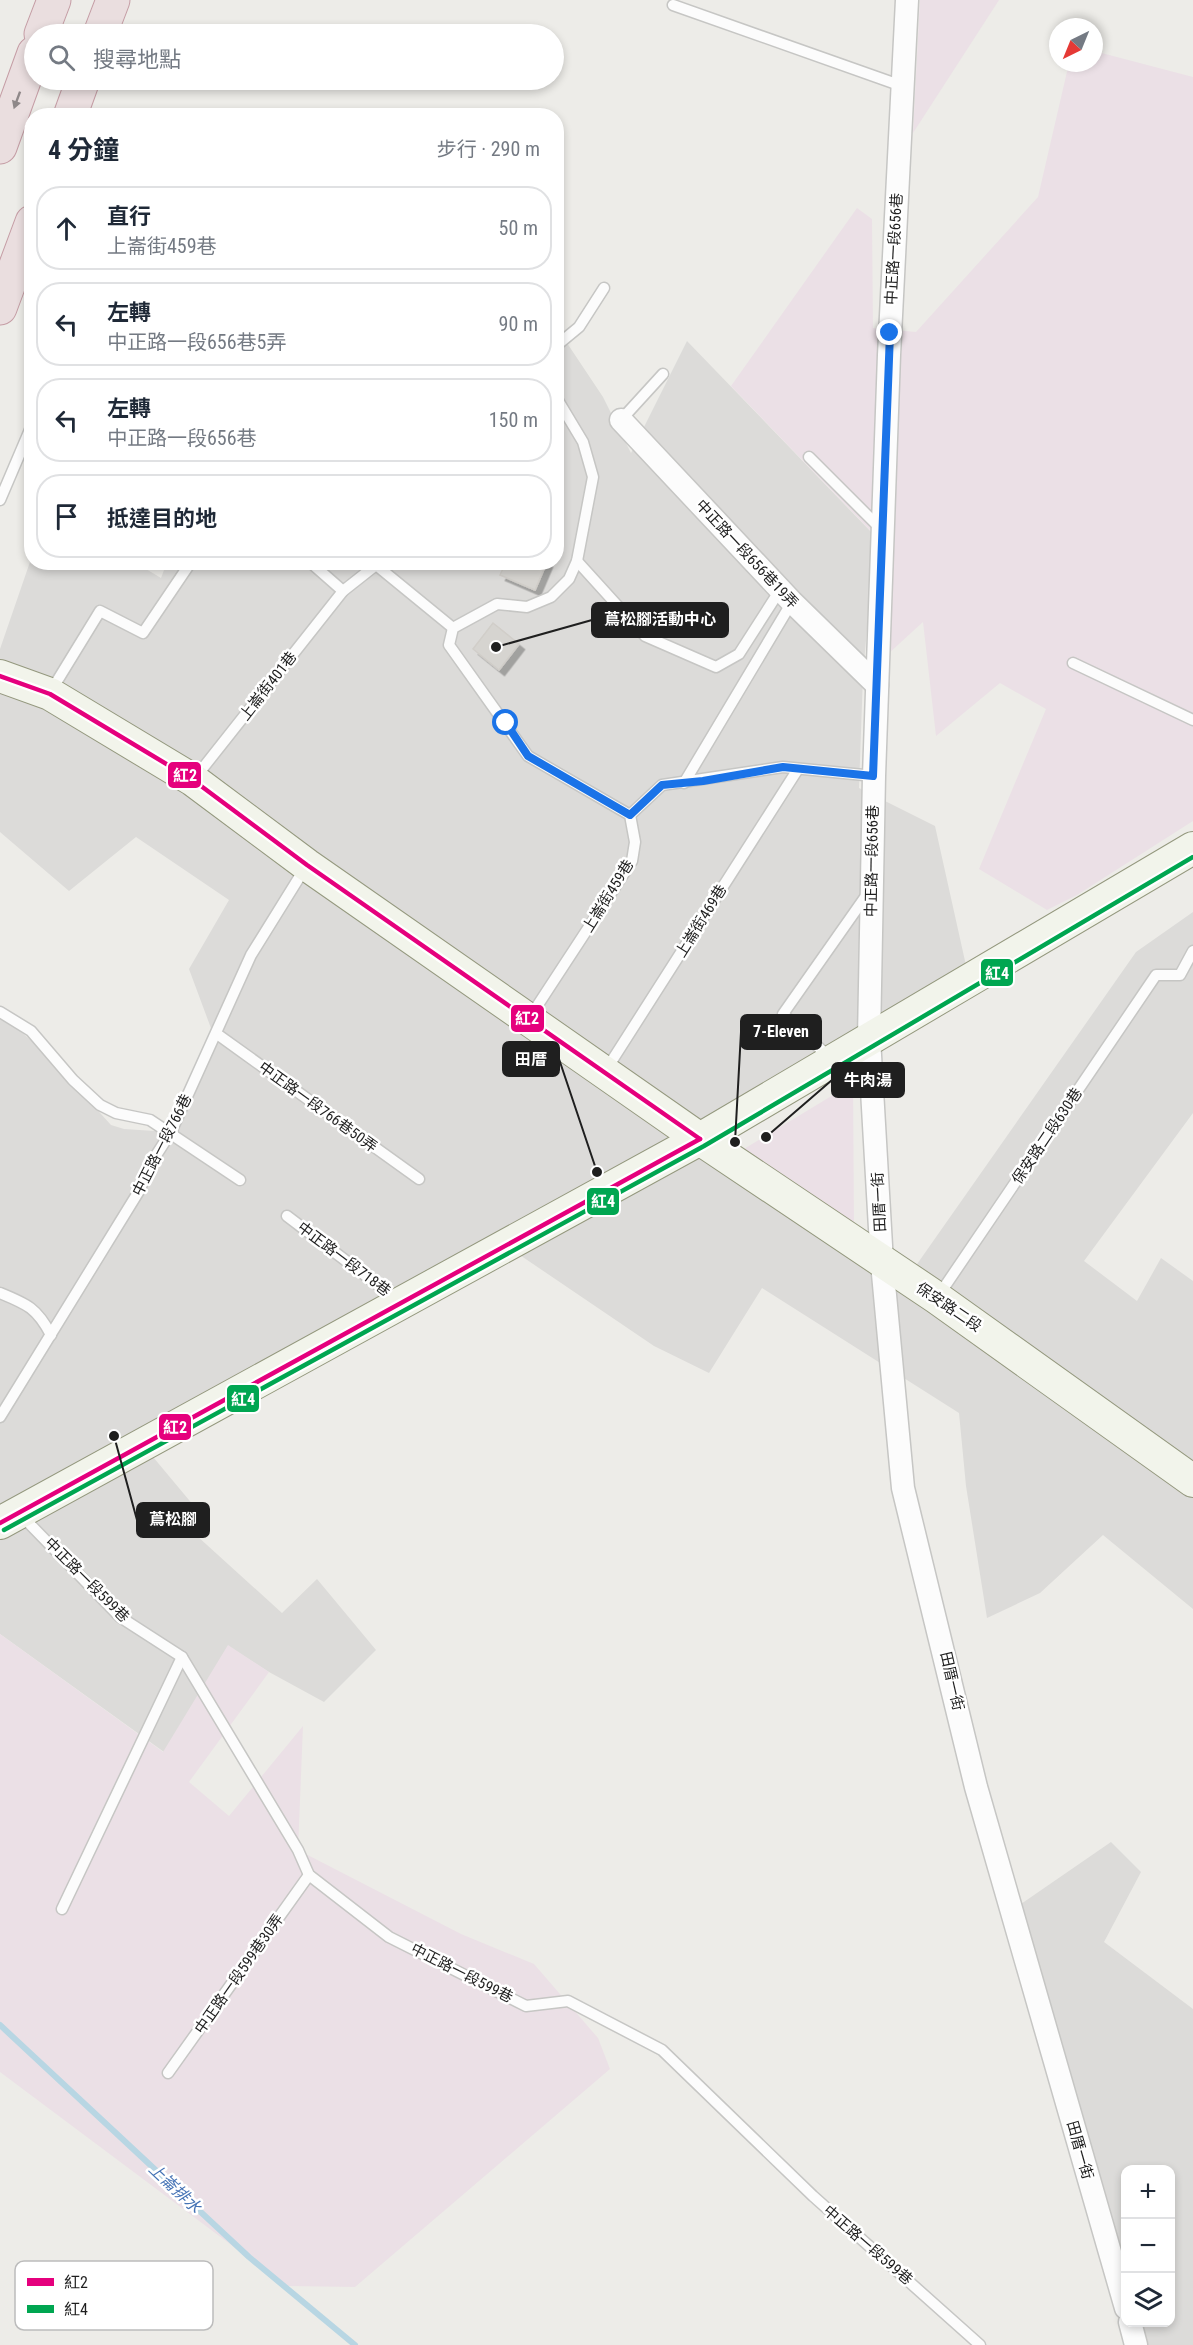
<!DOCTYPE html>
<html lang="zh-TW">
<head>
<meta charset="utf-8">
<style>
	:root { --surface:#fff; --page:#f2f2f3; --text:#1f2937; --muted:#747a83; --line:#e0e1e3 }
	body { margin:0; font-family:"Roboto Condensed","Noto Sans TC",sans-serif; background:var(--page); color:var(--text) }
	.controls { position:absolute; right:18px; bottom:18px; display:grid; overflow:hidden; border-radius:12px; box-shadow:0 3px 9px #0003 }
	.controls button { width:54px; height:54px; display:grid; place-items:center; padding:0; border:0; border-bottom:2px solid var(--line); background:var(--surface); color:var(--text); font:30px sans-serif }
	.compass { position:absolute; left:1049px; top:18px; width:54px; height:54px; border-radius:50%; background:var(--surface); box-shadow:0 3px 9px #0003; rotate:223deg }
	.stop { position:absolute; width:18px; height:18px; margin:-14px; border:4px solid #1a73e8; border-radius:50%; background:#fff }
	.stop.end { background:#1a73e8; border-color:#fff; box-shadow:0 2px 6px #0008 }
	.list { margin:0; padding:0; list-style:none }
	h2 { display:flex; justify-content:space-between; align-items:center; height:78px; margin:0; padding:0 24px; font-size:26px }
	h2 small { font-size:20px; font-weight:400; color:var(--muted) }
	.list li { display:grid; grid-template-columns:39px 1fr auto; gap:18px; align-items:center; box-sizing:border-box; height:84px; margin:0 12px 12px; padding:0 12px; border:2px solid var(--line); border-radius:24px }
	.list b { display:block; font-size:22px; white-space:nowrap }
	.list p { margin:0; font-size:20px; white-space:nowrap; color:var(--muted) }
	.list em { font-size:20px; font-style:normal; color:var(--muted) }
	.icon { flex:none; width:33px; height:33px; fill:none; stroke:currentColor; stroke-width:2; stroke-linecap:round; stroke-linejoin:round }
	.map { position:relative; flex:none; width:1193px; height:2345px; overflow:hidden }
	.search { position:absolute; background:var(--surface); box-shadow:0 3px 9px #0003; left:24px; top:24px; width:540px; height:66px; display:flex; align-items:center; gap:15px; box-sizing:border-box; padding:0 21px; border-radius:33px; color:var(--muted); font-size:22px }
	.panel { position:absolute; background:var(--surface); box-shadow:0 3px 9px #0003; left:24px; top:108px; width:540px; height:462px; border-radius:24px }
	.map>svg:first-child { display:block }
</style>
</head>
<body>
<div class="map">
<svg width="1193" height="2345" viewBox="0 0 1193 2345">
	<defs>
		<filter id="shadow"><feDropShadow dx="5.5" dy="5.5" stdDeviation="0" flood-color="#0004"/></filter>
	</defs>
	<rect width="100%" height="100%" fill="#edece8"/>
	<g fill="#dcdbd9">
		<path d="M557,328L603,397L631,453L687,341L875,536L863,675L859,788L935,826L969,979L700,1131L908,1277L1136,952L1193,912V1113L1084,1261L1137,1301L1161,1258L1193,1281V1609L1103,1535L1040,1593L987,1618L966,1486L959,1413L762,1288L709,1373L654,1346L508,1247L138,1439L194,1506L196,1535L282,1613L317,1579L376,1650L324,1702L269,1672L228,1646L164,1752L0,1634V1019L10,1023L43,1050L111,1125L124,1129L170,1132L215,1039L189,969L229,900L136,837L69,891L0,832V649L31,559L32,562L136,563L161,578L167,562H556Z"/>
		<path d="M1111,1842L1141,1872L1104,1942L1193,2009V2345H1145L1139,2323L1170,2322V2170H1126L1125,2275L1021,1904Z"/>
	</g>
	<g fill="#ebe0e6">
		<path d="M920,0H999L913,133Z"/>
		<path d="M1094,51L1193,77V821L1077,895L1047,910L979,869L1046,709L1000,683L936,736L923,622L888,654V549L731,386L857,208L872,219L873,328L916,332L1038,197L1069,63H1094Z"/>
		<path d="M853,1083L854,1234L739,1152Z"/>
		<path d="M0,1634L163,1752L228,1645L269,1672L189,1782L229,1816L303,1726L298,1850L461,1934L534,1964L598,2038L610,2069L355,2287L286,2286L0,2072Z"/>
	</g>
	<g fill="none" stroke-linecap="round" stroke-linejoin="round">
		<path stroke="#b8d6e3" stroke-width="6" d="M0,2025L249,2257L355,2345"/>
	</g>
	<g fill="#d6d4d0" stroke="#d1cec9" stroke-width="1.5" filter="url(#shadow)">
		<path d="M506,562H547L535,590L500,575Z"/>
		<path d="M493,623L519,644L499,670L473,649Z"/>
	</g>
	<g fill="none" stroke-linecap="round" stroke-linejoin="round">
		<defs>
			<g id="lane">
				<path d="M673,5L902,86"/>
				<path d="M556,346L579,327L604,288"/>
				<path d="M621,420L663,374"/>
				<path d="M809,457L880,528"/>
				<path d="M0,500L32,425"/>
				<path d="M577,561L645,636L716,667L739,654L780,590"/>
				<path d="M310,562L343,591"/>
				<path d="M1073,663L1193,720"/>
				<path d="M51,691L100,611L143,633L191,562"/>
				<path d="M195,778L343,591L376,565L453,628"/>
				<path d="M684,783L792,602"/>
				<path d="M630,815L662,785L783,767L874,776"/>
				<path d="M0,1012L31,1031L73,1080L100,1105L116,1113L150,1120L240,1180"/>
				<path d="M530,1017L632,861L635,842L630,815L528,756L449,645L453,628L497,604L527,607L551,597L569,579L577,561L593,477L583,442L556,397"/>
				<path d="M217,1034L419,1179"/>
				<path d="M830,1058L783,1014L868,893"/>
				<path d="M606,1070L798,769"/>
				<path d="M287,1216L399,1301"/>
				<path d="M0,1293C27,1304 37,1308 51,1335"/>
				<path d="M939,1295L1156,975H1180L1193,951"/>
				<path d="M0,1417L139,1191L153,1160L171,1132L251,955L305,868"/>
				<path d="M21,1515L120,1617L182,1657L298,1850L309,1875L389,1937L526,2006L568,2001L662,2050L813,2196L980,2345"/>
				<path d="M62,1909L182,1657"/>
				<path d="M168,2073L309,1875"/>
			</g>
			<g id="street">
				<path d="M907,0L889,355L874,776L869,1038L882,1263L903,1488L976,1787L1126,2308"/>
				<path d="M621,420L792,602L877,685"/>
				<path d="M1130,2322L1136,2345"/>
			</g>
			<g id="secondary">
				<path d="M0,676L50,694L193,780L307,865L700,1139L937,1298L1193,1481"/>
				<path d="M0,1523L700,1139L1193,848"/>
			</g>
			<g id="highway">
				<path d="M41,34L54,0"/>
				<path d="M100,34L113,0"/>
				<path d="M70,116L83,80"/>
				<path d="M0,147L34,53"/>
				<path d="M0,308L32,222"/>
			</g>
		</defs>
		<use href="#lane" stroke="#c6c6c4" stroke-width="13"/>
		<use href="#street" stroke="#c6c6c4" stroke-width="25"/>
		<use href="#secondary" stroke="#94987e" stroke-width="34"/>
		<use href="#highway" stroke="#c59da5" stroke-width="35"/>
		<use href="#lane" stroke="#fcfcfc" stroke-width="10"/>
		<use href="#street" stroke="#fcfcfc" stroke-width="22"/>
		<use href="#secondary" stroke="#f2f4eb" stroke-width="32"/>
		<use href="#highway" stroke="#eadedf" stroke-width="33"/>
		<defs>
			<g id="bus-1">
				<path d="M0,676L50,694L193,780L307,865L700,1139"/>
				<path d="M0,1523L700,1139"/>
			</g>
			<path id="bus-2" d="M4,1530L704,1146L1193,857"/>
		</defs>
		<use href="#bus-1" stroke="#fff" stroke-width="9"/>
		<use href="#bus-2" stroke="#fff" stroke-width="9"/>
		<use href="#bus-1" stroke="#e5007d" stroke-width="4.5"/>
		<use href="#bus-2" stroke="#00a651" stroke-width="4.5"/>
	</g>
	<defs><path id="oneway-solid" d="M-6-.8H1V-3.2L6.5 0L1 3.2V.8H-6Z" transform="scale(1.5)"/></defs>
	<use fill="#8f8889" href="#oneway-solid" transform="translate(17 100) rotate(110)"/>
	<g fill="none" stroke-linecap="round" stroke-linejoin="round">
		<path stroke="#1a73e8" stroke-width="8" d="M506,723L528,756L630,815L662,785L703,781L783,767L873,776L890,333"/>
	</g>
	<g text-anchor="middle" dominant-baseline="central" stroke-width="5" stroke-linejoin="round" paint-order="stroke">
		<g font-size="15" fill="#1f1f1f" stroke="#fff">
			<text transform="translate(894 249) rotate(-87)">中正路一段656巷</text>
			<text transform="translate(747 554) rotate(47)">中正路一段656巷19弄</text>
			<text transform="translate(268 686) rotate(-52)">上崙街401巷</text>
			<text transform="translate(872 861) rotate(-89)">中正路一段656巷</text>
			<text transform="translate(608 896) rotate(-58)">上崙街459巷</text>
			<text transform="translate(701 921) rotate(-58)">上崙街469巷</text>
			<text transform="translate(318 1107) rotate(36)">中正路一段766巷50弄</text>
			<text transform="translate(1047 1136) rotate(-56)">保安路二段630巷</text>
			<text transform="translate(162 1145) rotate(-63)">中正路一段766巷</text>
			<text transform="translate(879 1202) rotate(-93)">田厝一街</text>
			<text transform="translate(344 1259) rotate(37)">中正路一段718巷</text>
			<text transform="translate(949 1307) rotate(34)">保安路二段</text>
			<text transform="translate(87 1580) rotate(45)">中正路一段599巷</text>
			<text transform="translate(952 1681) rotate(77)">田厝一街</text>
			<text transform="translate(462 1973) rotate(27)">中正路一段599巷</text>
			<text transform="translate(239 1974) rotate(-55)">中正路一段599巷30弄</text>
			<text transform="translate(1080 2150) rotate(74)">田厝一街</text>
			<text transform="translate(868 2245) rotate(41)">中正路一段599巷</text>
		</g>
		<g font-size="16" font-style="italic" fill="#4573b5" stroke="#fff">
			<text transform="translate(175 2188) rotate(43)">上崙排水</text>
		</g>
	</g>
	<rect x="15" y="2261" width="198" height="69" rx="9" fill="#fff" stroke="#bcbcbc" stroke-width="1.5"/>
	<rect x="27" y="2278" width="27" height="8" fill="#e5007d"/>
	<rect x="27" y="2305" width="27" height="8" fill="#00a651"/>
	<g font-size="16" fill="#1f1f1f">
		<text x="64" y="2288">紅2</text>
		<text x="64" y="2315">紅4</text>
	</g>
	<path fill="none" stroke="#1f1f1f" stroke-width="2" d="M496 647L592 620M735 1142L741 1032M597 1172L559 1059M766 1137L832 1080M114 1436L137 1520"/>
	<g fill="#1f1f1f" stroke="#fff" stroke-width="2">
		<circle cx="496" cy="647" r="6"/>
		<circle cx="735" cy="1142" r="6"/>
		<circle cx="597" cy="1172" r="6"/>
		<circle cx="766" cy="1137" r="6"/>
		<circle cx="114" cy="1436" r="6"/>
	</g>
	<g fill="#1f1f1f" stroke="#1f1f1f" stroke-width="2">
		<rect x="592" y="603" width="136" height="34" rx="6"/>
		<rect x="741" y="1015" width="80" height="34" rx="6"/>
		<rect x="503" y="1042" width="56" height="34" rx="6"/>
		<rect x="832" y="1063" width="72" height="34" rx="6"/>
		<rect x="137" y="1503" width="72" height="34" rx="6"/>
	</g>
	<g font-size="16" text-anchor="middle" font-weight="bold" fill="#fff">
		<text x="660" y="625">蔦松腳活動中心</text>
		<text x="781" y="1037">7-Eleven</text>
		<text x="531" y="1065">田厝</text>
		<text x="868" y="1086">牛肉湯</text>
		<text x="173" y="1525">蔦松腳</text>
	</g>
	<g stroke="#fff" stroke-width="2">
		<rect x="167" y="761" width="35" height="28" rx="6" fill="#e5007d"/>
		<rect x="980" y="958" width="34" height="29" rx="6" fill="#00a651"/>
		<rect x="510" y="1004" width="35" height="29" rx="6" fill="#e5007d"/>
		<rect x="586" y="1187" width="34" height="29" rx="6" fill="#00a651"/>
		<rect x="226" y="1384" width="34" height="29" rx="6" fill="#00a651"/>
		<rect x="158" y="1413" width="34" height="28" rx="6" fill="#e5007d"/>
	</g>
	<g font-size="16" text-anchor="middle" font-weight="bold" fill="#fff">
		<text x="185" y="781">紅2</text>
		<text x="997" y="979">紅4</text>
		<text x="527" y="1024">紅2</text>
		<text x="603" y="1207">紅4</text>
		<text x="243" y="1405">紅4</text>
		<text x="175" y="1433">紅2</text>
	</g>
</svg>
<div class="controls">
<button>+</button>
<button>−</button>
<button><svg class="icon" aria-label="layers" viewBox="0 0 24 24"><path d="M12 4l9 5-9 5-9-5zM3 14l9 5 9-5"/></svg></button>
</div>
<svg class="compass" viewBox="-18 -18 36 36"><path d="M0-13l5 13h-10z" fill="#e53935"/><path d="M0 13l5-13h-10z" fill="#747a83"/></svg>
<div class="stop" style="left:506px;top:723px"></div>
<div class="stop end" style="left:890px;top:333px"></div>
<div class="search"><svg class="icon" aria-label="search" viewBox="0 0 24 24"><circle cx="10" cy="10" r="6"/><path d="M15 15l6 6"/></svg>搜尋地點</div>
<section class="panel">
<h2>4 分鐘<small>步行 · 290 m</small></h2>
<ul class="list">
<li><svg class="icon" aria-label="ahead" viewBox="0 0 24 24"><path d="M12 20V5M6 11l6-6 6 6"/></svg><div><b>直行</b><p>上崙街459巷</p></div><em>50 m</em></li>
<li><svg class="icon" aria-label="left" viewBox="0 0 24 24"><path d="M17 20v-9H6M10 6l-5 5 5 5"/></svg><div><b>左轉</b><p>中正路一段656巷5弄</p></div><em>90 m</em></li>
<li><svg class="icon" aria-label="left" viewBox="0 0 24 24"><path d="M17 20v-9H6M10 6l-5 5 5 5"/></svg><div><b>左轉</b><p>中正路一段656巷</p></div><em>150 m</em></li>
<li><svg class="icon" aria-label="arrive" viewBox="0 0 24 24"><path d="M6 21V4h12l-3 4 3 4H6"/></svg><div><b>抵達目的地</b></div></li>
</ul>
</section>
</div>
</body>
</html>
